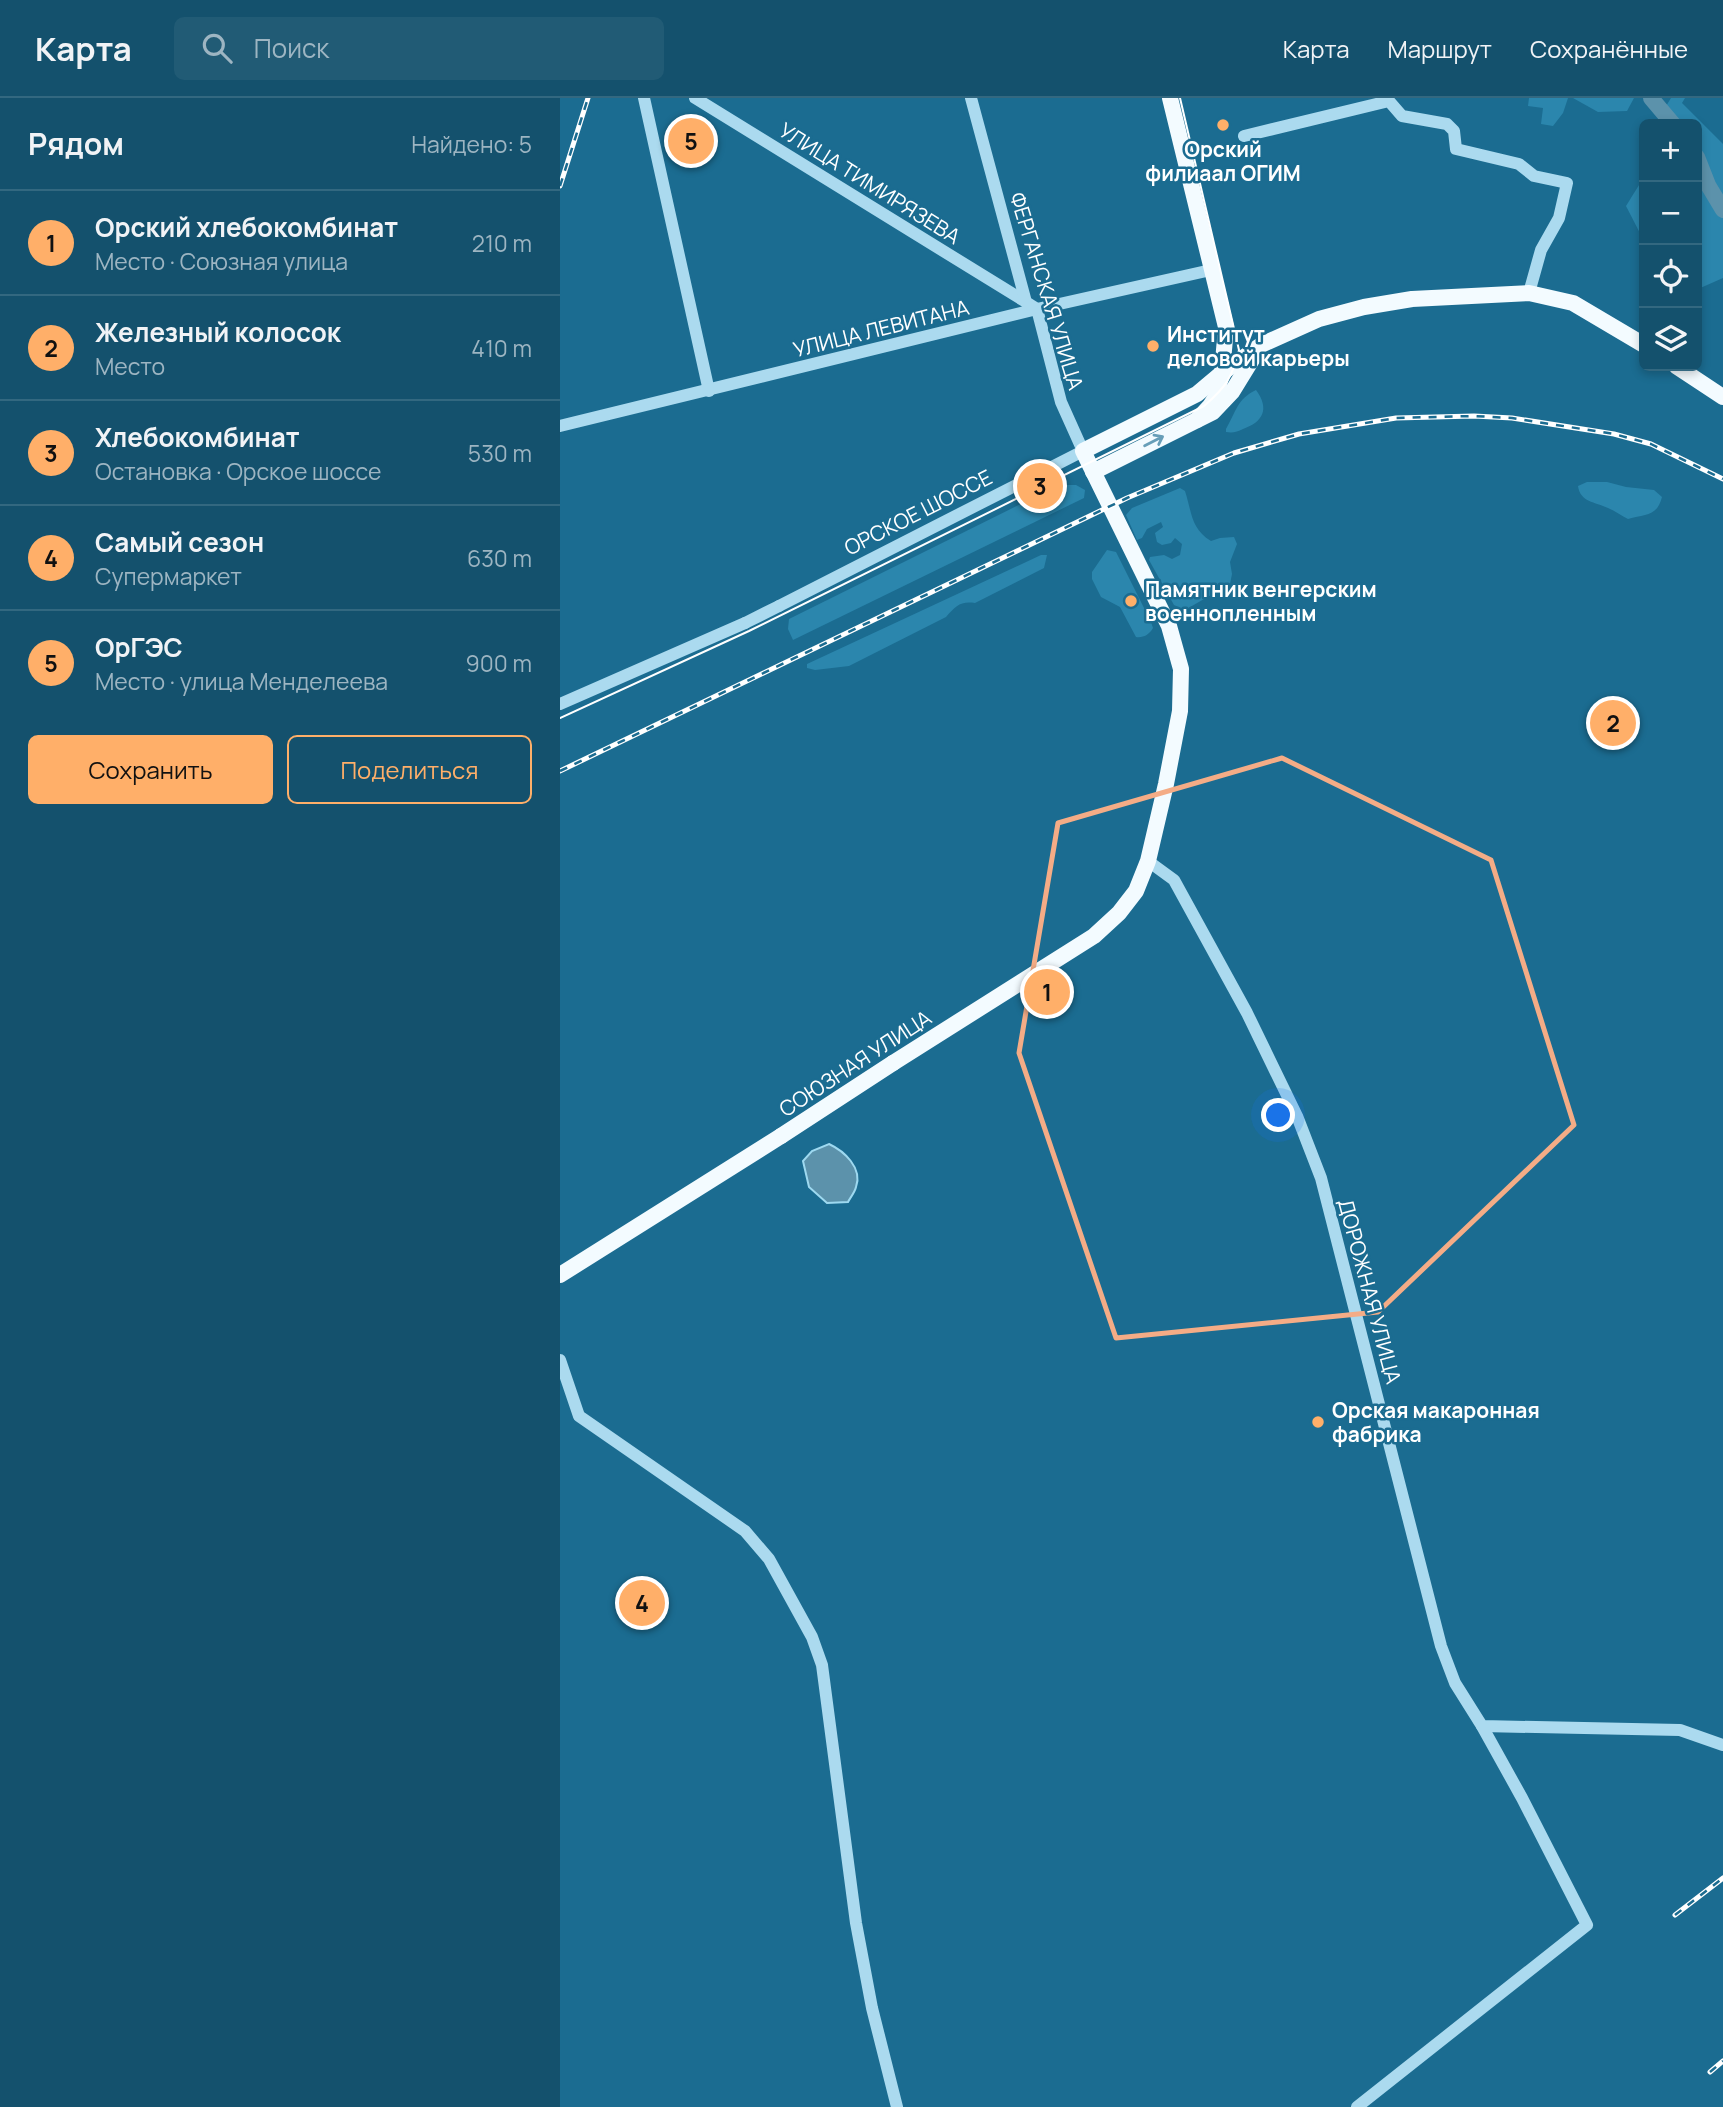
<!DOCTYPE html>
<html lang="ru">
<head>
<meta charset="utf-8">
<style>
	:root { --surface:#14516d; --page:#215b75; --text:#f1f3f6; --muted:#9db5c2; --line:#336880; --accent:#ffaf69 }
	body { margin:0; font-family:Manrope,sans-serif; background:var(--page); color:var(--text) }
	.controls { position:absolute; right:21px; top:21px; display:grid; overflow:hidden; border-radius:10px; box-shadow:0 4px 10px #0003 }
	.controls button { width:63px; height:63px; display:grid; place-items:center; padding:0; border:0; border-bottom:2px solid var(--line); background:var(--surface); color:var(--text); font:35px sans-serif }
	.you { position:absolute; left:719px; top:1018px; width:24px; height:24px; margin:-18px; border:5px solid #fff; border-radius:50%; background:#1a73e8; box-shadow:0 0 0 10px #1a73e833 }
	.badge { display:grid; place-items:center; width:46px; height:46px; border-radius:50%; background:var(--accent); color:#111; font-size:23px; font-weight:700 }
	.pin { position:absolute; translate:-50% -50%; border:4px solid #fff; box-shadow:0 2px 7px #0006 }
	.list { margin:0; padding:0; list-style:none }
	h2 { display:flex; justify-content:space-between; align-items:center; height:91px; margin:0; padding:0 28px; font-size:30px }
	h2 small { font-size:23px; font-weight:400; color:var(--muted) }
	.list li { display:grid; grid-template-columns:46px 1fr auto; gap:21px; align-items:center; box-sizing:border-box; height:105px; padding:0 28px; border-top:2px solid var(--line) }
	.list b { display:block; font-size:26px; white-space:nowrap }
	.list p { margin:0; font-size:23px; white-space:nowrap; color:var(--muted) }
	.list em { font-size:23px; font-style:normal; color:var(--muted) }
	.actions { display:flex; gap:14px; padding:21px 28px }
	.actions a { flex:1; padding:16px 0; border:2px solid var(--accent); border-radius:10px; text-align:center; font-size:24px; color:var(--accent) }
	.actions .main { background:var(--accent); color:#111 }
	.icon { flex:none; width:38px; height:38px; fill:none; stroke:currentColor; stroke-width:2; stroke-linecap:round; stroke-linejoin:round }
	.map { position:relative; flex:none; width:1163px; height:2009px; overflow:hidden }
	header { display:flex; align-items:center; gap:42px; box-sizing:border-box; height:98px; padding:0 35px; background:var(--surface); border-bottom:2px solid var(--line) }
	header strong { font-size:33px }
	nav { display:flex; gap:38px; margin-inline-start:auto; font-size:24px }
	.search { width:490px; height:63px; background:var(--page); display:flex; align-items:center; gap:18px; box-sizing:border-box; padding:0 24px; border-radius:10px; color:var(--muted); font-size:26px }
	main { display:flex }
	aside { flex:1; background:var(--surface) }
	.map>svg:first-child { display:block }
</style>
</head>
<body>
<header>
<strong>Карта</strong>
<div class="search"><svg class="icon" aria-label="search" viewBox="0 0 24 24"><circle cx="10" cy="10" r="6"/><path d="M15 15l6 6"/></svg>Поиск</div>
<nav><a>Карта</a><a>Маршрут</a><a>Сохранённые</a></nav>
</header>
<main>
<aside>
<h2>Рядом<small>Найдено: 5</small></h2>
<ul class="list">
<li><span class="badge">1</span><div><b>Орский хлебокомбинат</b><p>Место · Союзная улица</p></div><em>210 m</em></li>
<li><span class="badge">2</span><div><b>Железный колосок</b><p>Место</p></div><em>410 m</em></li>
<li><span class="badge">3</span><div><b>Хлебокомбинат</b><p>Остановка · Орское шоссе</p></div><em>530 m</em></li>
<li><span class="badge">4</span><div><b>Самый сезон</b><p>Супермаркет</p></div><em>630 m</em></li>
<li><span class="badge">5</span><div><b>ОрГЭС</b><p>Место · улица Менделеева</p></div><em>900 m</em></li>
</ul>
<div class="actions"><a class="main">Сохранить</a><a>Поделиться</a></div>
</aside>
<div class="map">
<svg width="1163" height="2009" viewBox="0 0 1163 2009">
	<rect width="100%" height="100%" fill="#1b6c91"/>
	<g fill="#2b86ad">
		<path d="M969,0H1008L1003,15L993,28L981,26L983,10L968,8Z"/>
		<path d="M1013,0H1074L1067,13L1038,14Z"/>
		<path d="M1111,0H1125L1122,5L1163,46V180L1138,191L1137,26H1095Z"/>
		<path d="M1084,79V143L1066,108Z"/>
		<path d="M696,292C710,311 703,324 683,331C677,334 673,335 666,334V331C676,314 677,301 696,292Z"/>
		<path d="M1027,384H1047L1066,389L1094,392L1102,399C1097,419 1085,416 1068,421C1062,418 1055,413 1048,410C1035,404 1020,404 1018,388Z"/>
		<path d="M499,387H516L525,392L524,400L233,542L228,531L229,521Z"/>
		<path d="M620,390L625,393C632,415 631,431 651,443L660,440L674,439L677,446L670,464L672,476L670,486L625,512L614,507L589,462L590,459L604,457L612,461L620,457L622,446L615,440L611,445L602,447L597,444L595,435L603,429L601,424L587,431L582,440L577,442L566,417L572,410Z"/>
		<path d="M547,452L556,454L591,524L593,530C589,537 583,540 576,539L560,509L541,499L532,481V474Z"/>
		<path d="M481,457H487L484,470L415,505C400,503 396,508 386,519L289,568L255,572L247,570V566Z"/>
	</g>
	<path fill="#5c92ab" stroke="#9ed9f0" stroke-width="2" d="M269,1046C284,1053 303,1070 296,1089C295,1094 290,1100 288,1104L267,1105L249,1089L243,1063L252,1053Z"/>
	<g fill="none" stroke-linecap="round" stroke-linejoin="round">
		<g stroke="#5c92ab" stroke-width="16">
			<path d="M1091,0L1113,26"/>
			<path d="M1137,59L1148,87L1163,112"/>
		</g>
		<g stroke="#abdaef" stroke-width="12">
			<path d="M84,0L149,293"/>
			<path d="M135,0L466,204"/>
			<path d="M684,38L829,3L842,18L887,26L894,33L896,51L959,66L974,78L1007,85L999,120L981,152L969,195"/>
			<path d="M0,328L477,211L651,172"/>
			<path d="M219,508L523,353L501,304L477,211L466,204L411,0"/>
			<path d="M0,606L185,525"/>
			<path d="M588,763L614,782L687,915L737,1018L761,1080L881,1548L895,1585L922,1628L1120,1632L1163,1647"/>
			<path d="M0,1262L19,1318L185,1433L209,1461L252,1539L262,1567L296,1825L312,1910L337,2009"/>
			<path d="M797,2009L1027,1827L962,1700L922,1628"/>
		</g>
		<g stroke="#f3fbff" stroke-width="16">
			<path d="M610,0L666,229L662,275L656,299L650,308L637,322"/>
			<path d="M1116,268L1163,299"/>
			<path d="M533,374L653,314L672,294L696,255"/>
			<path d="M333,965L534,838L559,815L576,793L588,763L606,686L620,613L621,571L609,528L523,353L637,296L662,275L701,247L759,221L804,209L852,201L969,195L1013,205L1084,247"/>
			<path d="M0,1177L221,1038"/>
		</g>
		<path stroke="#fff" stroke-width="2" d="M0,620L189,533L644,308C666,289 672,280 679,252L620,0"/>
		<defs>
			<g id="rail">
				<path d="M0,88L28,0"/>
				<path d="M0,673L567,400L674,355L739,336L836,320L914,318L952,320L1054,336L1091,346L1163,381"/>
				<path d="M1115,1817L1163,1780"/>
				<path d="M1150,1974L1163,1963"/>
			</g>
		</defs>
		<use href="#rail" stroke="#fff" stroke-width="5"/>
		<use href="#rail" stroke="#1b6c91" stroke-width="2.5" stroke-dasharray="8" stroke-linecap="butt"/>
		<path stroke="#abdaef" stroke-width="12" d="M185,525L219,508"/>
		<path stroke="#f3fbff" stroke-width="16" d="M221,1038L333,965"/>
	</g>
	<defs><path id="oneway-shaft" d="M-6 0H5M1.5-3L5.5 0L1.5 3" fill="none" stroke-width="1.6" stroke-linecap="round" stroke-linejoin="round" transform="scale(1.75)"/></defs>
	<use stroke="#679eb8" href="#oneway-shaft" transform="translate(594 343) rotate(-27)"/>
	<path fill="none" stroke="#f4ac86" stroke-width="5" stroke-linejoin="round" d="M722,660L931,762L1014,1027L818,1214L556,1240L459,955L498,725Z"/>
	<g fill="#ffaf69" stroke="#1b6c91" stroke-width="2.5">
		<circle cx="663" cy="27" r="7"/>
		<circle cx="593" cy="248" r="7"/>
		<circle cx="571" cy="503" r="7"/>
		<circle cx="758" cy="1324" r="7"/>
	</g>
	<g text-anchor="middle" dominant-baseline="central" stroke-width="5" stroke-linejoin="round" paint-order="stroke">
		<g font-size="21" font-weight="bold" fill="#fff" stroke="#1b6c91" text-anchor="start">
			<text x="663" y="51" text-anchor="middle">Орский<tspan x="663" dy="24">филиаал ОГИМ</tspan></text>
			<text x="607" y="236">Институт<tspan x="607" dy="24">деловой карьеры</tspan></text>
			<text x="585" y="491">Памятник венгерским<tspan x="585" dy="24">военнопленным</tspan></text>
			<text x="772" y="1312">Орская макаронная<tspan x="772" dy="24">фабрика</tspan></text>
		</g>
		<g font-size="21" fill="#fff" stroke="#1b6c91">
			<text transform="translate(310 85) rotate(32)">УЛИЦА ТИМИРЯЗЕВА</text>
			<text transform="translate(487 193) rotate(73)">ФЕРГАНСКАЯ УЛИЦА</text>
			<text transform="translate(321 230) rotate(-14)">УЛИЦА ЛЕВИТАНА</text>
			<text transform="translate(358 414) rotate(-27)">ОРСКОЕ ШОССЕ</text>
			<text transform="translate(295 965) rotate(-33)">СОЮЗНАЯ УЛИЦА</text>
			<text transform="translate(810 1193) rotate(75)">ДОРОЖНАЯ УЛИЦА</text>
		</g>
	</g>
</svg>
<div class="controls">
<button>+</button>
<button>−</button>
<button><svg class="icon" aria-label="locate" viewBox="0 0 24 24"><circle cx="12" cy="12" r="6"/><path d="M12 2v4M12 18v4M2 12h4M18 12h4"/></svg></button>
<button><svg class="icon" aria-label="layers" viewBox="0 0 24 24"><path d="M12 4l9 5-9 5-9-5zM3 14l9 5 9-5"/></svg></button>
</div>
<div class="you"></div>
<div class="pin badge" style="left:487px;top:894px">1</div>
<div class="pin badge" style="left:1053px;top:625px">2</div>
<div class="pin badge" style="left:480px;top:388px">3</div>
<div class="pin badge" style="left:82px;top:1505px">4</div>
<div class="pin badge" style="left:131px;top:43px">5</div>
</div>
</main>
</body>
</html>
